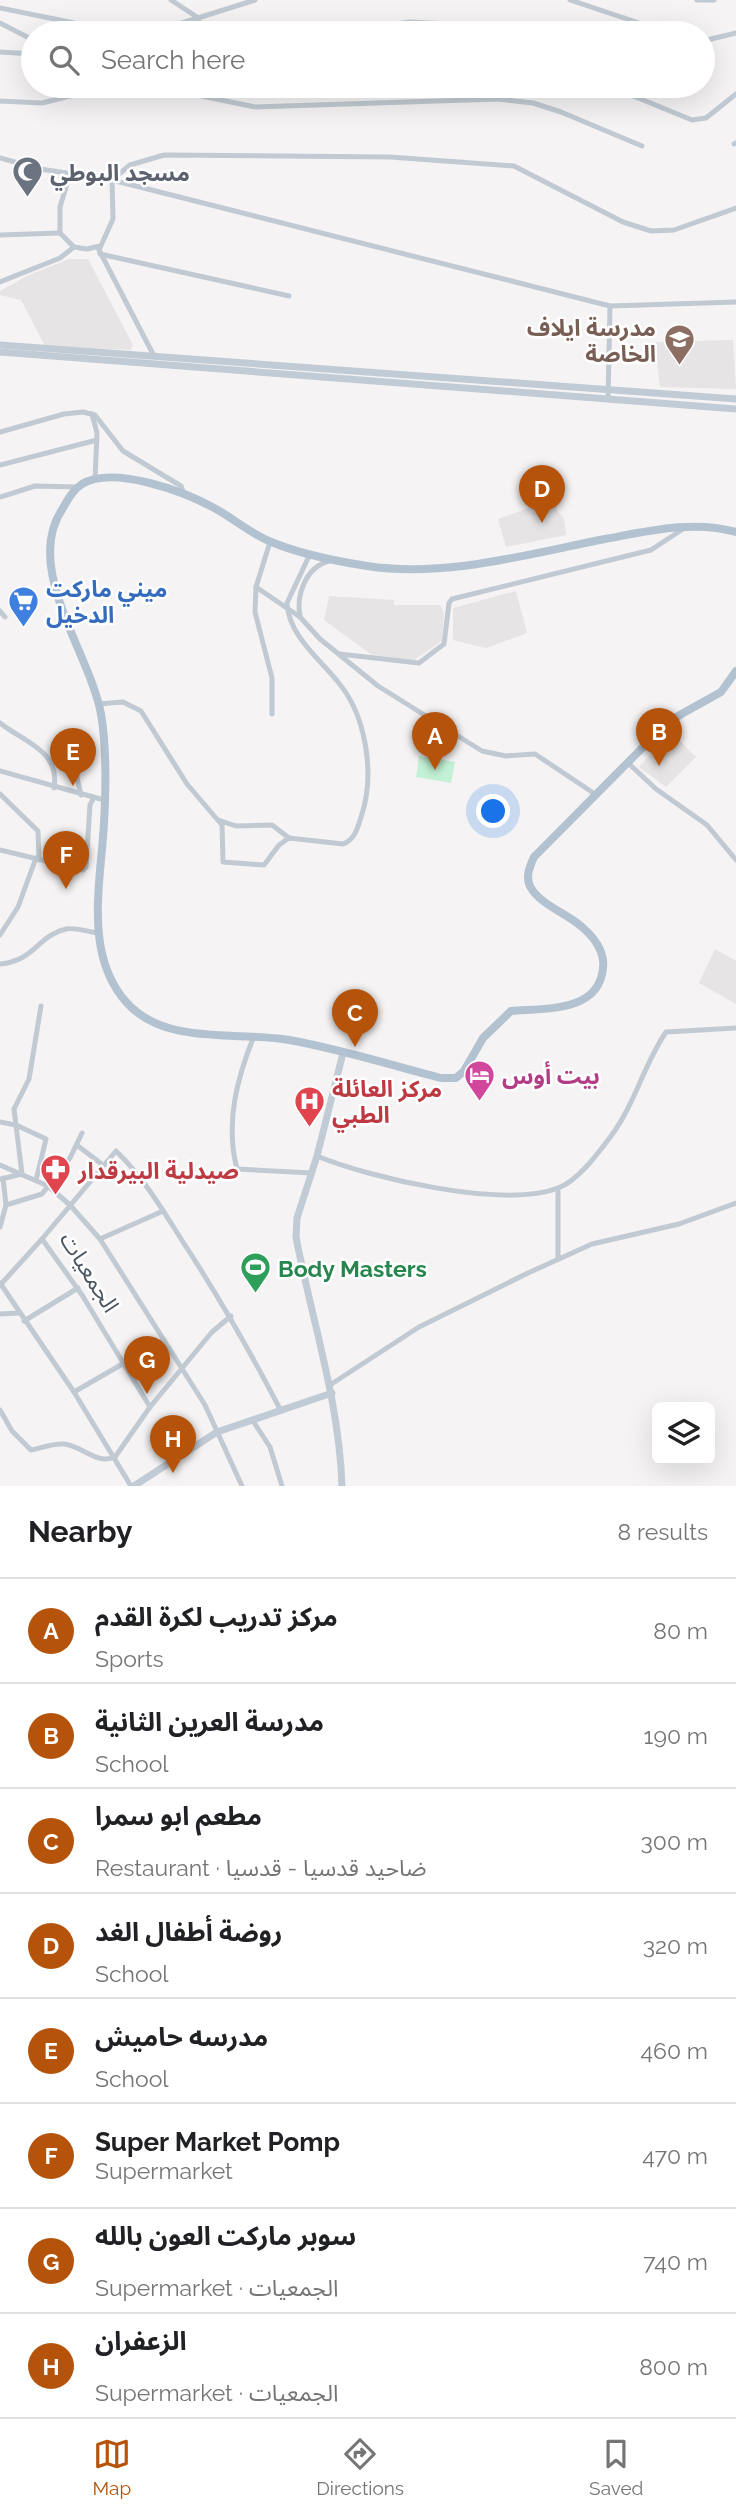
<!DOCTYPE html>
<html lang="en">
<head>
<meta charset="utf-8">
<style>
	:root { --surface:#fff; --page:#f6f6f6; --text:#202124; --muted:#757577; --line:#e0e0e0; --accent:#b45309 }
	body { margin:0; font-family:Raleway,"Noto Sans Arabic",sans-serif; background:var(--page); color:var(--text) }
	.controls { position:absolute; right:21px; bottom:21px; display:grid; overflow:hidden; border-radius:10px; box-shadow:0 7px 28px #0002 }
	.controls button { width:63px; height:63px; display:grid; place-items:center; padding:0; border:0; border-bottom:2px solid var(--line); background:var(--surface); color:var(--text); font:35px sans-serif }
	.you { position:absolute; left:494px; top:812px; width:24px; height:24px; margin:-18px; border:5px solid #fff; border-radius:50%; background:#1a73e8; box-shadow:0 0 0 10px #1a73e833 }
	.badge { display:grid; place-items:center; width:46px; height:46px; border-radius:50%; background:var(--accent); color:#fff; font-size:23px; font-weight:700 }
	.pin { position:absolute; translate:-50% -58px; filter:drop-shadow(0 2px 4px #0008) }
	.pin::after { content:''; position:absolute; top:37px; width:24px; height:21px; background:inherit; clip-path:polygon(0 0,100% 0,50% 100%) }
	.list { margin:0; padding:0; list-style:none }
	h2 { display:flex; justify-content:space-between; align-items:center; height:91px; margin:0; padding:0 28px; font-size:30px }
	h2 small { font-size:23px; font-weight:400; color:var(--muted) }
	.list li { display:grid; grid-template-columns:46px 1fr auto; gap:21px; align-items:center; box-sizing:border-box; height:105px; padding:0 28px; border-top:2px solid var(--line) }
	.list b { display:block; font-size:26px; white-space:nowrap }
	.list p { margin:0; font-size:23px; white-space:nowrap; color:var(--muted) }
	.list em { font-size:23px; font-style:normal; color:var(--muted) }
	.icon { flex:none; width:38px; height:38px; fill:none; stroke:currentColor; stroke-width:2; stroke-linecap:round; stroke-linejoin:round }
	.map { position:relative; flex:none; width:736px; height:1486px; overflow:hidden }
	.search { position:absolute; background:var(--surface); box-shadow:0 7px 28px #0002; left:21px; right:21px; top:21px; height:77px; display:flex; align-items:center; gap:18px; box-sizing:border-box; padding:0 24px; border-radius:38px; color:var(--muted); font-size:26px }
	.sheet { height:931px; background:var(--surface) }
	nav { display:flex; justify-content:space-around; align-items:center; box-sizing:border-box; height:98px; border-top:2px solid var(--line); background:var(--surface); font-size:19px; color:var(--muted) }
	nav a { display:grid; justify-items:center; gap:4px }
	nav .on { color:var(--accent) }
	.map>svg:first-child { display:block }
</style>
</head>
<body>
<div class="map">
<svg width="736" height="1486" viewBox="0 0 736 1486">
	<rect width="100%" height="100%" fill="#f5f3f3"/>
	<g fill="#e6e4e5">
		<path d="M69,259H88L133,345L131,350L45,346L21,300L0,295V291L29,275Z"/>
		<path d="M733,340L736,389L660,387L655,342Z"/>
		<path d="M556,498L557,511L564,518L566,535L506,547L498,519Z"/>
		<path d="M516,591L527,633L486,648L453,640V608Z"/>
		<path d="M329,596L394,600V605H440L444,613L442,641L414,660L372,655L324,620Z"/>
		<path d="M671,732L696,757L666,787L639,767Z"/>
		<path d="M715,949L736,961V1004L699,983Z"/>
	</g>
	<path fill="#c3f1d5" d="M419,756L455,762L451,783L416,777Z"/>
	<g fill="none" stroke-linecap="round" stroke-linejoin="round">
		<g stroke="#c1cad2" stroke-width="5">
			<path d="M171,0L197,17L204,33"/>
			<path d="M570,0L669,33"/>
			<path d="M697,0H714"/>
			<path d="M0,8L84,25L167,27"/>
			<path d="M0,23L33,40"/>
			<path d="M150,33L255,0"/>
			<path d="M282,33L325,29L340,31L410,22L540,29"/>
			<path d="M703,41L736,33"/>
			<path d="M0,52L33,54"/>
			<path d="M153,86L255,107L498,99L533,103L561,112L642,146"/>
			<path d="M609,86L692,120L706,118L736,94"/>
			<path d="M0,101L42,103L110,86"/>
			<path d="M734,144L736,143"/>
			<path d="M0,158L40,169L112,180L610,306L736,302"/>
			<path d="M70,174L60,207V233L74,247L87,249L100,246"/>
			<path d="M0,235L60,233"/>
			<path d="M100,254L289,296"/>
			<path d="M0,282L60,258L74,247"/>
			<path d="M154,356L99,250L113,219L112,180L130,165L164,155L390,157L514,166L623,222L651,231L674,230L736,208"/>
			<path d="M608,399L610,306"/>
			<path d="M92,414L97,433L95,479"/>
			<path d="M0,432L64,414L83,412L95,415L123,451L181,486L184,494"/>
			<path d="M0,465L97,440"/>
			<path d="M0,497L35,486L77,487"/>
			<path d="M270,542L256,587L255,612L272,678V714"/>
			<path d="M256,587L300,617L320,639L378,686L482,751L506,756L535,754L595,794"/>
			<path d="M0,611L5,617"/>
			<path d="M300,617C296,595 305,568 329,561"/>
			<path d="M339,654L419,663L444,644L449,603L452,599L651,550L686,527"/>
			<path d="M98,704L123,702L141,711L187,784L222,825L223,862L264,865L279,845L289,838"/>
			<path d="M0,723C26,743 60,751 54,788"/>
			<path d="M69,743L81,795"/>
			<path d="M627,762L656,789L707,825L736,860"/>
			<path d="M0,771L104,800"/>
			<path d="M0,794L38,831L39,860"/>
			<path d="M218,820L236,826L272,825L289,838L343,844C356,839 358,826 362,814C375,773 366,715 338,682C318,657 289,636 287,603L310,554"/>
			<path d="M0,850L83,870L86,867L90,805L93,799"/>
			<path d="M0,935L18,907L36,858"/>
			<path d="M0,964C35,961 38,935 66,929C75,927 88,932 98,933"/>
			<path d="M254,1036C237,1078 225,1123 237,1169L312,1173"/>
			<path d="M0,1122L16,1125L46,1139L36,1180"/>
			<path d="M78,1146L103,1165"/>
			<path d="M317,1156C370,1178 504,1209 558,1188C578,1181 599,1152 611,1136C635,1104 644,1064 666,1032L736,1028"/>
			<path d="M0,1165L48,1186L70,1205L100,1239L205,1405L242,1486"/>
			<path d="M22,1174L14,1109L29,1079L41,1006"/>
			<path d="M1,1179L22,1174"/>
			<path d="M558,1188V1259"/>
			<path d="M6,1205L42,1194L70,1158L82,1133"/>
			<path d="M0,1227L6,1205L3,1178"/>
			<path d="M100,1239L163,1211"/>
			<path d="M0,1283L74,1392L131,1486"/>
			<path d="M2,1283L42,1239"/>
			<path d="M0,1314L19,1313"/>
			<path d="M231,1316L212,1332L150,1407L82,1295L42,1239L116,1151C144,1178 162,1209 183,1242C219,1297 251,1353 281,1411"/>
			<path d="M24,1321L78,1288"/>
			<path d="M330,1385L419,1327L528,1273L592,1244L679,1224L736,1203"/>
			<path d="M74,1392L164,1340"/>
			<path d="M0,1410L12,1431L31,1450C42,1448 52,1443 64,1444C83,1446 96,1465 115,1457L150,1407"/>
			<path d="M253,1421L270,1447L282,1486"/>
		</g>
		<g stroke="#c1cbd6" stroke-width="7">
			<path d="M0,345L736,399"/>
			<path d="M0,352L736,409"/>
			<path d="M134,1486L217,1432L332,1393"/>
			<path d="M342,1486C339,1400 312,1321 296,1237L297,1218L317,1156L343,1053"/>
		</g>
		<path stroke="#b3c2d1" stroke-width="8" d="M736,532C693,520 649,531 605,539C528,554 446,578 367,566C335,561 299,554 269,541C250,533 234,519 216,509C186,492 114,465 82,484C73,490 68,499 63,508C22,567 90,653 101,714C107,749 106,788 104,823C101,881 83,955 127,1003C166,1046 237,1031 289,1040C340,1049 391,1065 441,1078H456L464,1071L483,1038L511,1011C544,1008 599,1013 603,968C605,952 594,937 582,927C568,914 541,905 531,888C525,878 529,868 534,857L669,721L721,692L736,671"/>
	</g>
	<defs>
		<symbol id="mosque-pin" viewBox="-11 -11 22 30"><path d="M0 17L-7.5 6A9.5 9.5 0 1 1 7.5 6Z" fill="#6b7280" stroke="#fff"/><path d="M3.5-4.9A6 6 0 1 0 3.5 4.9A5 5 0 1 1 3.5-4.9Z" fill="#fff"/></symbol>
		<symbol id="school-pin" viewBox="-11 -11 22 30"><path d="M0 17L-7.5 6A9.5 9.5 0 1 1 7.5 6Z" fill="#8d6e63" stroke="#fff"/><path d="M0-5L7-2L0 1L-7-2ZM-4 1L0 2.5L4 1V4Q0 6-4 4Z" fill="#fff"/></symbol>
		<symbol id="supermarket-pin" viewBox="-11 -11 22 30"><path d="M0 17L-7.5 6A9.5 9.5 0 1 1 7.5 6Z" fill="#3f7fe0" stroke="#fff"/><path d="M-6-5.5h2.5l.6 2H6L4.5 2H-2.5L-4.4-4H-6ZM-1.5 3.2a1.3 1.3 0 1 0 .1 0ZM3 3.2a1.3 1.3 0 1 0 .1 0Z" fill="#fff"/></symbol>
		<symbol id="hotel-pin" viewBox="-11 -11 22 30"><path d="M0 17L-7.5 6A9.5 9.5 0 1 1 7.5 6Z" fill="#d1479c" stroke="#fff"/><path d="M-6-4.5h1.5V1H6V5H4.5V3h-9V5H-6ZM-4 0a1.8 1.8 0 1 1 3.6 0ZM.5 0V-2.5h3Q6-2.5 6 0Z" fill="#fff"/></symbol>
		<symbol id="hospital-pin" viewBox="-11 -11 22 30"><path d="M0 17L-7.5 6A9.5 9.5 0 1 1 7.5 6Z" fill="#e0444e" stroke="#fff"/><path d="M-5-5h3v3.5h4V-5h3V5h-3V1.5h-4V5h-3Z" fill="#fff"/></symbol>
		<symbol id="pharmacy-pin" viewBox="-11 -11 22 30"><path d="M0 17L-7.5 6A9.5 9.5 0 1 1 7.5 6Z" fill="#e0444e" stroke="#fff"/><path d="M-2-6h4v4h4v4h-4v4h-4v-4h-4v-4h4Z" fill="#fff"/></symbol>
		<symbol id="stadium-pin" viewBox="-11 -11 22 30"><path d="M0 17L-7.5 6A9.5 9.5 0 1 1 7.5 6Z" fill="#2e9e5b" stroke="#fff"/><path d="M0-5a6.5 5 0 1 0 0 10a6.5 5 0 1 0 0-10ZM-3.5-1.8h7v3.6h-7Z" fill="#fff"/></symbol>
	</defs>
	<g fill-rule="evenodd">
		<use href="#mosque-pin" x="10" y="154" width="35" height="47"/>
		<use href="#school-pin" x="662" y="322" width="35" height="47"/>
		<use href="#supermarket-pin" x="6" y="584" width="35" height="47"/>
		<use href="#hotel-pin" x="462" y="1058" width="35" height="47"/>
		<use href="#hospital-pin" x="292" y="1084" width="35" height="47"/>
		<use href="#pharmacy-pin" x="38" y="1152" width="35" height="47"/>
		<use href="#stadium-pin" x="238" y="1250" width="35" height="47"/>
	</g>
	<g text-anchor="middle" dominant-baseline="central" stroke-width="5" stroke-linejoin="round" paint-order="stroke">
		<g font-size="23" font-weight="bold" fill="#5b616d" stroke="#fff" text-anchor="start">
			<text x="50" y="172">مسجد البوطي</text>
		</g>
		<g font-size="23" font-weight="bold" fill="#785e54" stroke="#fff" text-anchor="end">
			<text x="656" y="327">مدرسة ايلاف<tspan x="656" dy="26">الخاصة</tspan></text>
		</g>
		<g font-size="23" font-weight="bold" fill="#366cbe" stroke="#fff" text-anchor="start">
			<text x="46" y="588">ميني ماركت<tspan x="46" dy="26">الدخيل</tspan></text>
		</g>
		<g font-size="23" font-weight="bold" fill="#b23c85" stroke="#fff" text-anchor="start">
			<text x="502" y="1075">بيت أوس</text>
		</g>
		<g font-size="23" font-weight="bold" fill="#be3a42" stroke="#fff" text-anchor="start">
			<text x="332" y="1088">مركز العائلة<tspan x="332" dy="26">الطبي</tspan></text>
			<text x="78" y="1170">صيدلية البيرقدار</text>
		</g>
		<g font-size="23" font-weight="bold" fill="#27864d" stroke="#fff" text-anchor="start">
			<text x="278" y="1268">Body Masters</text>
		</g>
		<g font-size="23" fill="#4a5661" stroke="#fff">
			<text transform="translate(90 1272) rotate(58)">الجمعيات</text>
		</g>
	</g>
</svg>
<div class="controls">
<button><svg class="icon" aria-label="layers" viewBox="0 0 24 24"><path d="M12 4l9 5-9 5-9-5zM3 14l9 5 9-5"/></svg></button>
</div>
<div class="you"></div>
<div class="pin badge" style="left:435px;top:770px">A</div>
<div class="pin badge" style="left:659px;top:766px">B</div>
<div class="pin badge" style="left:355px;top:1047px">C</div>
<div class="pin badge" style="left:542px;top:523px">D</div>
<div class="pin badge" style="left:73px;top:786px">E</div>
<div class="pin badge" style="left:66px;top:889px">F</div>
<div class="pin badge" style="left:147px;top:1394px">G</div>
<div class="pin badge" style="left:173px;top:1473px">H</div>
<div class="search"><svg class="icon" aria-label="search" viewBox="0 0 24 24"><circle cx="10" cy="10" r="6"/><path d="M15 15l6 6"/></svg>Search here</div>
</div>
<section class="sheet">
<h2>Nearby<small>8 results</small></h2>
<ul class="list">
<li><span class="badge">A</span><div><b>مركز تدريب لكرة القدم</b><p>Sports</p></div><em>80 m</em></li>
<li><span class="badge">B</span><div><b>مدرسة العرين الثانية</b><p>School</p></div><em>190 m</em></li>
<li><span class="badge">C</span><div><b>مطعم ابو سمرا</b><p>Restaurant · ضاحيد قدسيا - قدسيا</p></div><em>300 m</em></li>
<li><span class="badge">D</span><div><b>روضة أطفال الغد</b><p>School</p></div><em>320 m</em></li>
<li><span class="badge">E</span><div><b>مدرسه حاميش</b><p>School</p></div><em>460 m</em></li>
<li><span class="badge">F</span><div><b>Super Market Pomp</b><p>Supermarket</p></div><em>470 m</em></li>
<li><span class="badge">G</span><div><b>سوبر ماركت العون بالله</b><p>Supermarket · الجمعيات</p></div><em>740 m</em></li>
<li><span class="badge">H</span><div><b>الزعفران</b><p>Supermarket · الجمعيات</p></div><em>800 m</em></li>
</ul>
</section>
<nav>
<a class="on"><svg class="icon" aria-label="map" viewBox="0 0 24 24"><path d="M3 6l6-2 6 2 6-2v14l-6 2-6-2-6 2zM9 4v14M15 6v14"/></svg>Map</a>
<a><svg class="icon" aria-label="directions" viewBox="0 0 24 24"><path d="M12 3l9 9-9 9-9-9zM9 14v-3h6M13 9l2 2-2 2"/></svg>Directions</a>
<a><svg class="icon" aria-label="saved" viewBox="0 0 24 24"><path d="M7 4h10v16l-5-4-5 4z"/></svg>Saved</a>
</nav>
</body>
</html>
